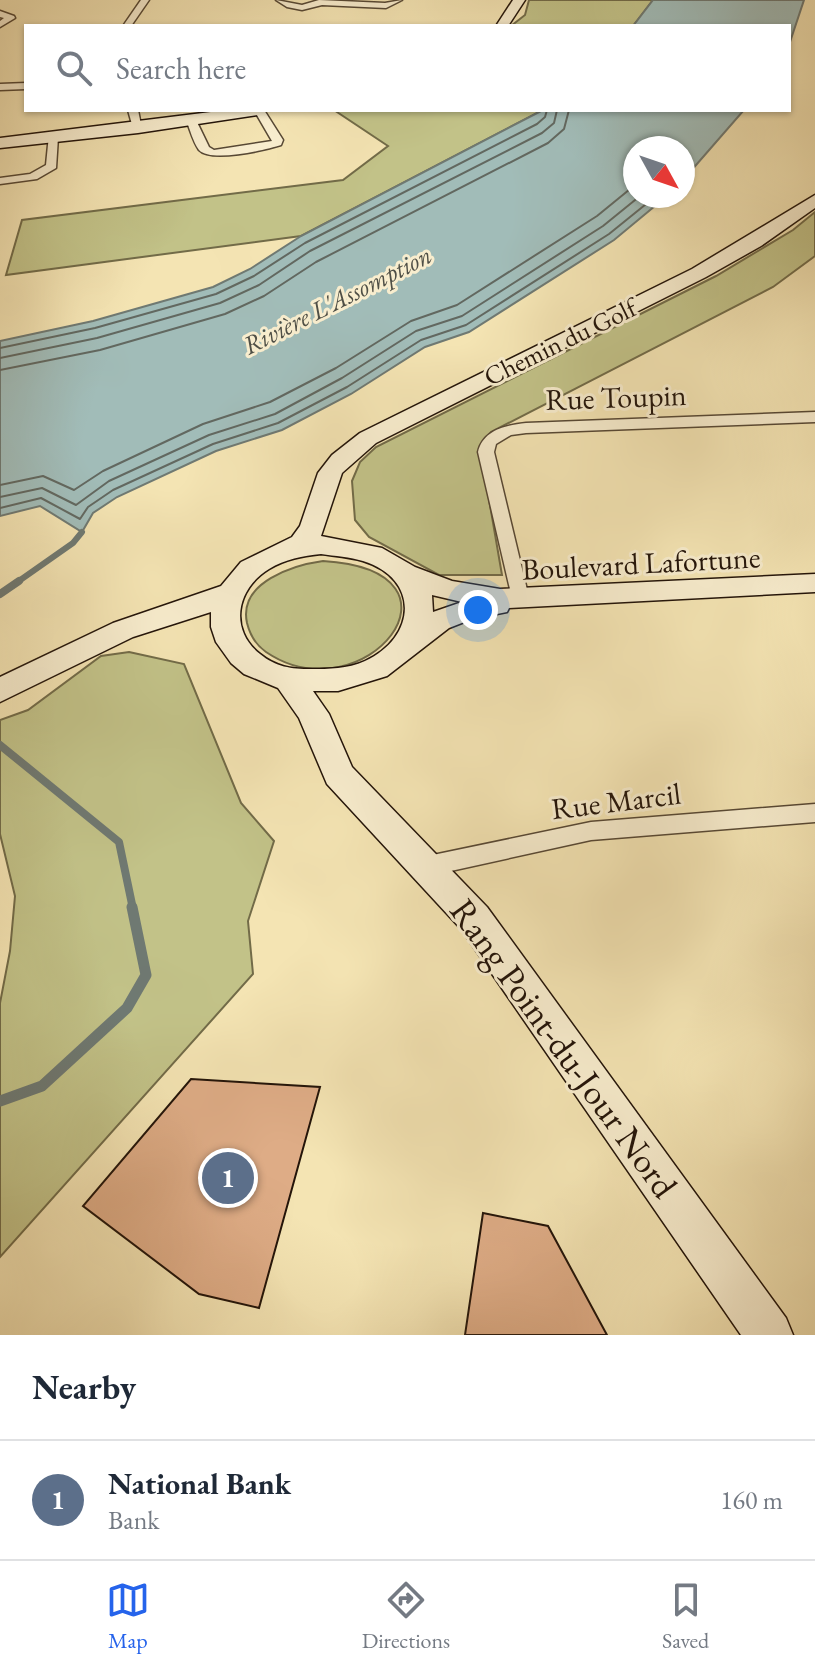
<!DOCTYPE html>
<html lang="en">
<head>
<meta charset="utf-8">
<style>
	:root { --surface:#fff; --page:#f2f2f3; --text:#1f2937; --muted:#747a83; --line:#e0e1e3; --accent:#2563eb }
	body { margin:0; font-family:"EB Garamond",serif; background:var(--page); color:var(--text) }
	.compass { position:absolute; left:623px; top:136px; width:72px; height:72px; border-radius:50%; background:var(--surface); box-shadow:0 2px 6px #0004; rotate:130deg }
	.you { position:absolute; left:478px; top:610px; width:28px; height:28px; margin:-20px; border:6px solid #fff; border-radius:50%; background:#1a73e8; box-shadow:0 0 0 12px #1a73e833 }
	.badge { display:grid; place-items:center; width:52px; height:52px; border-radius:50%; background:var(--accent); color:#fff; font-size:26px; font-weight:700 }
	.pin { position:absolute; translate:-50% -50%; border:4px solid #fff; box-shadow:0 2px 8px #0006 }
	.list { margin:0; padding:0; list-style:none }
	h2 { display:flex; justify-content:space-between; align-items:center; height:104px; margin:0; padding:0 32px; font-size:34px }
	h2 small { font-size:26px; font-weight:400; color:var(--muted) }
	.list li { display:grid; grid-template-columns:52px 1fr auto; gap:24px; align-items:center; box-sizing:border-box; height:120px; padding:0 32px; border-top:2px solid var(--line) }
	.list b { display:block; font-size:30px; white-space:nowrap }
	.list p { margin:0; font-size:26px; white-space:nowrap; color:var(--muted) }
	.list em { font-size:26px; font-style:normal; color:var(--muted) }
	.icon { flex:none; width:44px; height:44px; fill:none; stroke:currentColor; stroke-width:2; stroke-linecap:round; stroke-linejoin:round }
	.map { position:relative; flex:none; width:815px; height:1335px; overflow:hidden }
	.search { position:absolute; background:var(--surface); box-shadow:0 2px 6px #0004; left:24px; right:24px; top:24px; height:88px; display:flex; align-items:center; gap:20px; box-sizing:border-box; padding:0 28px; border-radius:0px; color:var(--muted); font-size:30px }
	.sheet { height:224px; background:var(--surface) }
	nav { display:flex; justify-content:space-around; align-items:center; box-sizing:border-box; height:112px; border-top:2px solid var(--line); background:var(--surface); font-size:22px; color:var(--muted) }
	nav a { display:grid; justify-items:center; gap:4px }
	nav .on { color:var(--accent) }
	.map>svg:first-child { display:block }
</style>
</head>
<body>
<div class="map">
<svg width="815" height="1335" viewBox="0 0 815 1335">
	<rect width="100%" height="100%" fill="#f4e4b3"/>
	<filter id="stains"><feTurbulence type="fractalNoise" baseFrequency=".0025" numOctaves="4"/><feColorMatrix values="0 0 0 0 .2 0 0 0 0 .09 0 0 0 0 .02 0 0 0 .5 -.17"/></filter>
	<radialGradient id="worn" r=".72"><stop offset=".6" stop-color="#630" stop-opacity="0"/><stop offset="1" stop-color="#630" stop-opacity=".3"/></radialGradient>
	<g fill="#c2c288" stroke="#726b48" stroke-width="2">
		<path d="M529,0H653L633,26H511L525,15Z"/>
		<path d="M334,110H543L301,236L6,275L22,220L343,180L388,146Z"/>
		<path d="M815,212V256L773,287L491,432L480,447L502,575H439L369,537L355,520L352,481L360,462L376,447L716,276L793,230Z"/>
		<path d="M323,561C483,571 364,718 266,652C256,645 250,635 247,623C238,582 294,565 323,561Z"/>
		<path d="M129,652L184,664L241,803L274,841L248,921L253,974L0,1257V1003L10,951L15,896L0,834V720L28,710L101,656Z"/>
	</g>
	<g fill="#a1bcb8" stroke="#6f7972" stroke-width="2">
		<path d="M653,0H804L789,45V26H633Z"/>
		<path d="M543,110H744L683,180V148H635V196H667L614,240L469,332L425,347L351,394L282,430L216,451L117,497L93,513L82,532L40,506L0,516V341L93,321L213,287L250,269L301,236Z"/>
	</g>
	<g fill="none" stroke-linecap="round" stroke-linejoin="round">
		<g stroke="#626860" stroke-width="2">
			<path d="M0,348L95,328L216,294L254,276L305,243L537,124L545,117L547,110"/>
			<path d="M0,358L97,338L220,303L259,285L310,251L542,133L554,123L557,110"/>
			<path d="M0,370L100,350L225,314L264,296L316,262L548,143L564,129L569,110"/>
			<path d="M0,485L43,476L74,490L103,471L203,424L270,402L336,368L411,321L457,305L597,216L635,185"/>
			<path d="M0,497L42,488L76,505L109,481L209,435L275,414L342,378L416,331L462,316L603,226L640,196"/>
			<path d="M0,508L41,498L80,519L88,507L113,490L213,444L278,423L347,387L421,340L466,325L609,234L656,196"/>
		</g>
		<path stroke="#6f7972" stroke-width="6" d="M16,583L73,543L82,532"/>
		<g stroke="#6f7972" stroke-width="8">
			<path d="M0,594L19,581"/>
			<path d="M0,745L119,842L133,909"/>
		</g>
		<path stroke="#6f7972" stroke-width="11" d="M0,1101L42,1086L127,1008L146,975L132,907"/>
	</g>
	<g fill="#deac86" stroke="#231409" stroke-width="2">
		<path d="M191,1079L320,1087L259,1308L199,1294L83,1206Z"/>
		<path d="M483,1213L548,1226L607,1335H465Z"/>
	</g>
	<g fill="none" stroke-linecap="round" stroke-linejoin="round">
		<defs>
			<g id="street">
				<path d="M141,0H149L131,26H123Z"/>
				<path d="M276,0L302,5L319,0L385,3L402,0L386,8L322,5L302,10L287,7Z"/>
				<path d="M0,11L14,16L15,18L0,27V21L4,18L0,17Z"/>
				<path d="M26,83V89L0,90V84Z"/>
				<path d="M128,110H138L142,130L133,128Z"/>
				<path d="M254,110H264L283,140L281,145C265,150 211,163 199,150C193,142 190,129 186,120L195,118L209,147L214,150L272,141Z"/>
				<path d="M49,135L58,137L56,168L37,179L0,184V178L30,174L46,165Z"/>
				<path d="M815,412V422L526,433L511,435L496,444L494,452L529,598L520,604L513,602L478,452C483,430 506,425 526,423Z"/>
				<path d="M815,804V822L591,840L428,876L420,873L416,866L420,859L428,856L591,822Z"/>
			</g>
			<g id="secondary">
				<path d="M513,0H525L508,26H496Z"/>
				<path d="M227,110H266L258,115L138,133L0,148V138Z"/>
				<path d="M815,195V208L761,246L706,277L376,443L342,473L321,536L382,548L415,567L452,581L500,589L815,574V592L509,608L507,612L472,619L449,628L387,676L338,691H313L329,714L352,767L487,907L786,1318L793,1335H741L461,929L327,784L299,718L278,688L244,674L231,663L216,642L211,627V612L133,637L0,702V677L113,623L221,586L241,562L292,537L300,526L318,473L332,455L360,433L692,269ZM321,554C335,556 350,557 363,561C421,579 416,638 365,661C347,669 329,669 311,669C291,669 276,667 260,654C229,630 236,589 269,569C285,559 303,556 321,554ZM432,595L462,602L433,612Z"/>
			</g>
		</defs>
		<use href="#street" stroke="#574834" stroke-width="3"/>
		<use href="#secondary" stroke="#231409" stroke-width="3"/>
		<use href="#street" fill="#f8edce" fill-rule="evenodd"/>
		<use href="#secondary" fill="#f8edce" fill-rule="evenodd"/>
	</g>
	<g text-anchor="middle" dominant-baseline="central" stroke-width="6" stroke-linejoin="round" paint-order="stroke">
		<g font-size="26" font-style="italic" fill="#4f4f46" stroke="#f8edce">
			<text transform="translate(337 300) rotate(-27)">Rivière L'Assomption</text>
		</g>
		<g font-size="26" fill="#231409" stroke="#f8edce">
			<text transform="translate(560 342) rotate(-26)">Chemin du Golf</text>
		</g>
		<g font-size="30" fill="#231409" stroke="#f8edce">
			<text transform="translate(616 397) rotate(-2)">Rue Toupin</text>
			<text transform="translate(641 563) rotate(-3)">Boulevard Lafortune</text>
			<text transform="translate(616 801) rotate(-7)">Rue Marcil</text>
		</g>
		<g font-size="36" fill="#231409" stroke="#f8edce">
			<text transform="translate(564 1048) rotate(54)">Rang Point-du-Jour Nord</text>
		</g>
	</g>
	<rect width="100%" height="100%" filter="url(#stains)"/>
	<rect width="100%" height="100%" fill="url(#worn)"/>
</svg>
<svg class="compass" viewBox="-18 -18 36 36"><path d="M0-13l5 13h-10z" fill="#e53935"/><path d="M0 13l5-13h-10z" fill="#747a83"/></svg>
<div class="you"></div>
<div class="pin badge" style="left:228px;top:1178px;background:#5c6f8a">1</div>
<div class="search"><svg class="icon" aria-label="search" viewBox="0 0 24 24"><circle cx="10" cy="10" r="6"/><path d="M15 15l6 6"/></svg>Search here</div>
</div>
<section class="sheet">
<h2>Nearby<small></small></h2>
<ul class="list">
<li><span class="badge" style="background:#5c6f8a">1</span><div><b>National Bank</b><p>Bank</p></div><em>160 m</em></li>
</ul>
</section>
<nav>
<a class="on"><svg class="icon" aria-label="map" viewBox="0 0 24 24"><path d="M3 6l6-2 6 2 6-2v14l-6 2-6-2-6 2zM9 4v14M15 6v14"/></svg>Map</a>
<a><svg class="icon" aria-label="directions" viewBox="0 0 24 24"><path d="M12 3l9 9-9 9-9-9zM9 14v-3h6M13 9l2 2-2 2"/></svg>Directions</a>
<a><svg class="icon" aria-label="saved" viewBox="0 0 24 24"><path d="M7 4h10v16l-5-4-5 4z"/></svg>Saved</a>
</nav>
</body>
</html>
